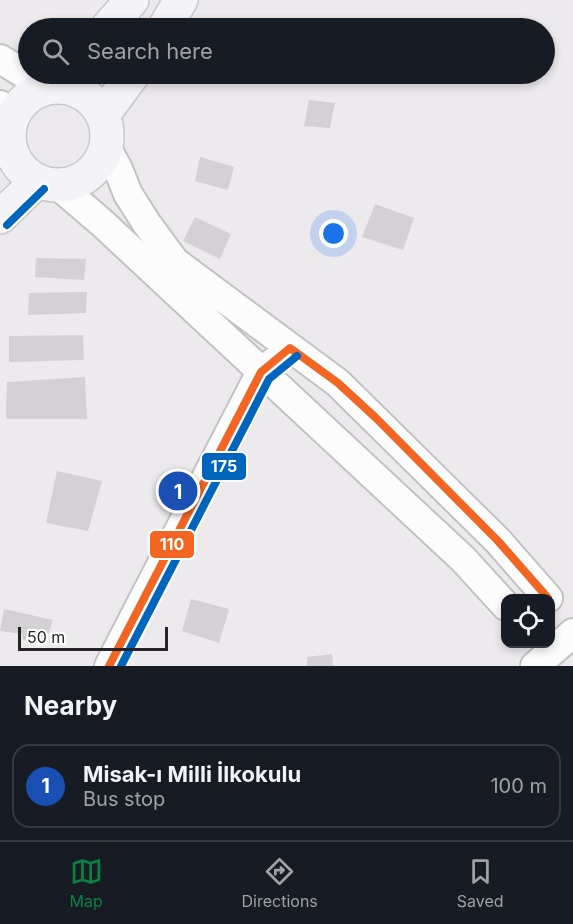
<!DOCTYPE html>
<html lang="en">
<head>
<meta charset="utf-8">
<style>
	:root { --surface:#171b24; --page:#20242c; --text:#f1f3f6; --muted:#9ea1a6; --line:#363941; --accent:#0b8043 }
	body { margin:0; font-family:Inter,sans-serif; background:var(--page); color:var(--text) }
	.controls { position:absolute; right:18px; bottom:18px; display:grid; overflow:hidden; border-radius:12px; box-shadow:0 3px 9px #0003 }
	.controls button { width:54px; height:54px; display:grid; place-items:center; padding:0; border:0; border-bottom:2px solid var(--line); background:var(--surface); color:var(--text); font:30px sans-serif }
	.scale { position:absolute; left:18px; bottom:15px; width:150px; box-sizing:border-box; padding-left:6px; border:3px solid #262427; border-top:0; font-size:16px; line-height:21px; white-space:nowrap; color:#262427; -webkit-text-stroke:4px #fff; paint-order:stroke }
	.you { position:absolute; left:334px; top:234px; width:21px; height:21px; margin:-15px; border:4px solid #fff; border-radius:50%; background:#1a73e8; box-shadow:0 0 0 9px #1a73e833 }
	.badge { display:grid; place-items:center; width:39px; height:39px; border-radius:50%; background:var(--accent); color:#fff; font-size:20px; font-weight:700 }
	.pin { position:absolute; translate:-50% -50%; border:3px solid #fff; box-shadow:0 2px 6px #0006 }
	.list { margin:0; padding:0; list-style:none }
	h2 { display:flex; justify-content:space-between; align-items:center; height:78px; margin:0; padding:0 24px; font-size:26px }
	h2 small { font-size:20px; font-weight:400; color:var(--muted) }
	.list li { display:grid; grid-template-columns:39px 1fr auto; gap:18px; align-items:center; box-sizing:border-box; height:84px; margin:0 12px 12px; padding:0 12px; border:2px solid var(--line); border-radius:18px }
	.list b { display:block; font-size:22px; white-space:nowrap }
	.list p { margin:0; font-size:20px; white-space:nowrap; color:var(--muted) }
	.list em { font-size:20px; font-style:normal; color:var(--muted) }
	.icon { flex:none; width:33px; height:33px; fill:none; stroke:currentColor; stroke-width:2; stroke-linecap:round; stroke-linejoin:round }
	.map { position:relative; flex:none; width:573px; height:666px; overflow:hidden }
	.search { position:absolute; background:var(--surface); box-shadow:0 3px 9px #0003; left:18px; right:18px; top:18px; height:66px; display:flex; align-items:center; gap:15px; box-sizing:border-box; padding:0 21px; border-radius:33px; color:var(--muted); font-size:22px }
	.sheet { height:174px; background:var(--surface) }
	nav { display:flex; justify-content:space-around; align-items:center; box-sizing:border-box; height:84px; border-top:2px solid var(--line); background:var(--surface); font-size:16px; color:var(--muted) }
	nav a { display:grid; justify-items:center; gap:3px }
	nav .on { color:var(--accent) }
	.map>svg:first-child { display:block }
</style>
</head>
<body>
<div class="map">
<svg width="573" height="666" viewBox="0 0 573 666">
	<rect width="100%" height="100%" fill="#edeaee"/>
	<g fill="#d3d1d3">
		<path d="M309,100L335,103L330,128L304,126Z"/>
		<path d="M200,157L234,167L228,190L195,181Z"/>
		<path d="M375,204L414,218L403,250L362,237Z"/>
		<path d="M195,217L231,234L220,259L183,241Z"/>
		<path d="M36,258L86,259L84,280L35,277Z"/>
		<path d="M87,292L86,313L28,315L29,293Z"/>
		<path d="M83,335L84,360L9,362V336Z"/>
		<path d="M85,377L87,419H6L7,382Z"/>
		<path d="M57,471L102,481L88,531L46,523Z"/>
		<path d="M191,599L229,609L219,643L182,631Z"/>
		<path d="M4,609L53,620L45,644L23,640L22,634L0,631Z"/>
		<path d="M332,654L333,666H307V657Z"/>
	</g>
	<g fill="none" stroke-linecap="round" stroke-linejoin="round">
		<defs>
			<g id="minor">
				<path d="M0,59L48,88"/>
				<path d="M0,105L11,118"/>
				<path d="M106,147L118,169L128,194L147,224L175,262L338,383L498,541L548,598"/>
				<path d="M59,186L101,222L463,559L506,606"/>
				<path d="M109,666L261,372L275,361"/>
				<path d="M535,666L573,633"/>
			</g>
			<g id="major">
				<path d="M107,28L132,0"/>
				<path d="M164,28L181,0"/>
				<circle cx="58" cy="136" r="49"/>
				<path d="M103,115L133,74"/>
				<path d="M0,217L37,181"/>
			</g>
		</defs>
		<use href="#minor" stroke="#c4c1c4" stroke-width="32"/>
		<use href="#major" stroke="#c9c8c9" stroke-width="36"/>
		<use href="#minor" stroke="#fcfcfc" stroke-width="28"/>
		<use href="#major" stroke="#f4f3f7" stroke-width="33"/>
		<defs>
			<path id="bus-1" d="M109,666L261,372L290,348L338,383L376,418L498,541L548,598"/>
			<g id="bus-2">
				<path d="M7,225L44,189"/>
				<path d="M121,666L269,379L297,356"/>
			</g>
		</defs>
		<use href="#bus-1" stroke="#fff" stroke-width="12"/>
		<use href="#bus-2" stroke="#fff" stroke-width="12"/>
		<use href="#bus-1" stroke="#f26522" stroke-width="8"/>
		<use href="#bus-2" stroke="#0065bd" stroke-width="8"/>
	</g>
	<g stroke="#fff" stroke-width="2">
		<rect x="201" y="452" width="46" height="29" rx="6" fill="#0065bd"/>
		<rect x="149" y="530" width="46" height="29" rx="6" fill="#f26522"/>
	</g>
	<g font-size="16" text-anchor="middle" font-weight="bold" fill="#fff">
		<text x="224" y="472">175</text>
		<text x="172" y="550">110</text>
	</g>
</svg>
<div class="controls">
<button><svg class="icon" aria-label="locate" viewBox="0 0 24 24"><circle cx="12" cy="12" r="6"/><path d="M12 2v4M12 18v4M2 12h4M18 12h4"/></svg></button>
</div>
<div class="scale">50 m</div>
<div class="you"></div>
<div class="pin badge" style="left:178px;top:491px;background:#1a4fb4">1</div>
<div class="search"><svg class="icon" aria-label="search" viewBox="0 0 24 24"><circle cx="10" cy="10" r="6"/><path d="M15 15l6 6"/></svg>Search here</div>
</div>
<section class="sheet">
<h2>Nearby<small></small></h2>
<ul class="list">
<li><span class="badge" style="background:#1a4fb4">1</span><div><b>Misak-ı Milli İlkokulu</b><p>Bus stop</p></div><em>100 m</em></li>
</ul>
</section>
<nav>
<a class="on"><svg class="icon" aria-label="map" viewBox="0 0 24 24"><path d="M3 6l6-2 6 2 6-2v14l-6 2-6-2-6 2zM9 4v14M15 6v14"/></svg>Map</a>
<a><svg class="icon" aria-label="directions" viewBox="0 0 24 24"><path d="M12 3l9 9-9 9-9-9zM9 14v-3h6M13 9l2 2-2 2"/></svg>Directions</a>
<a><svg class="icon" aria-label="saved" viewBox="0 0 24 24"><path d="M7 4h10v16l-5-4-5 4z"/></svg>Saved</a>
</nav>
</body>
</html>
